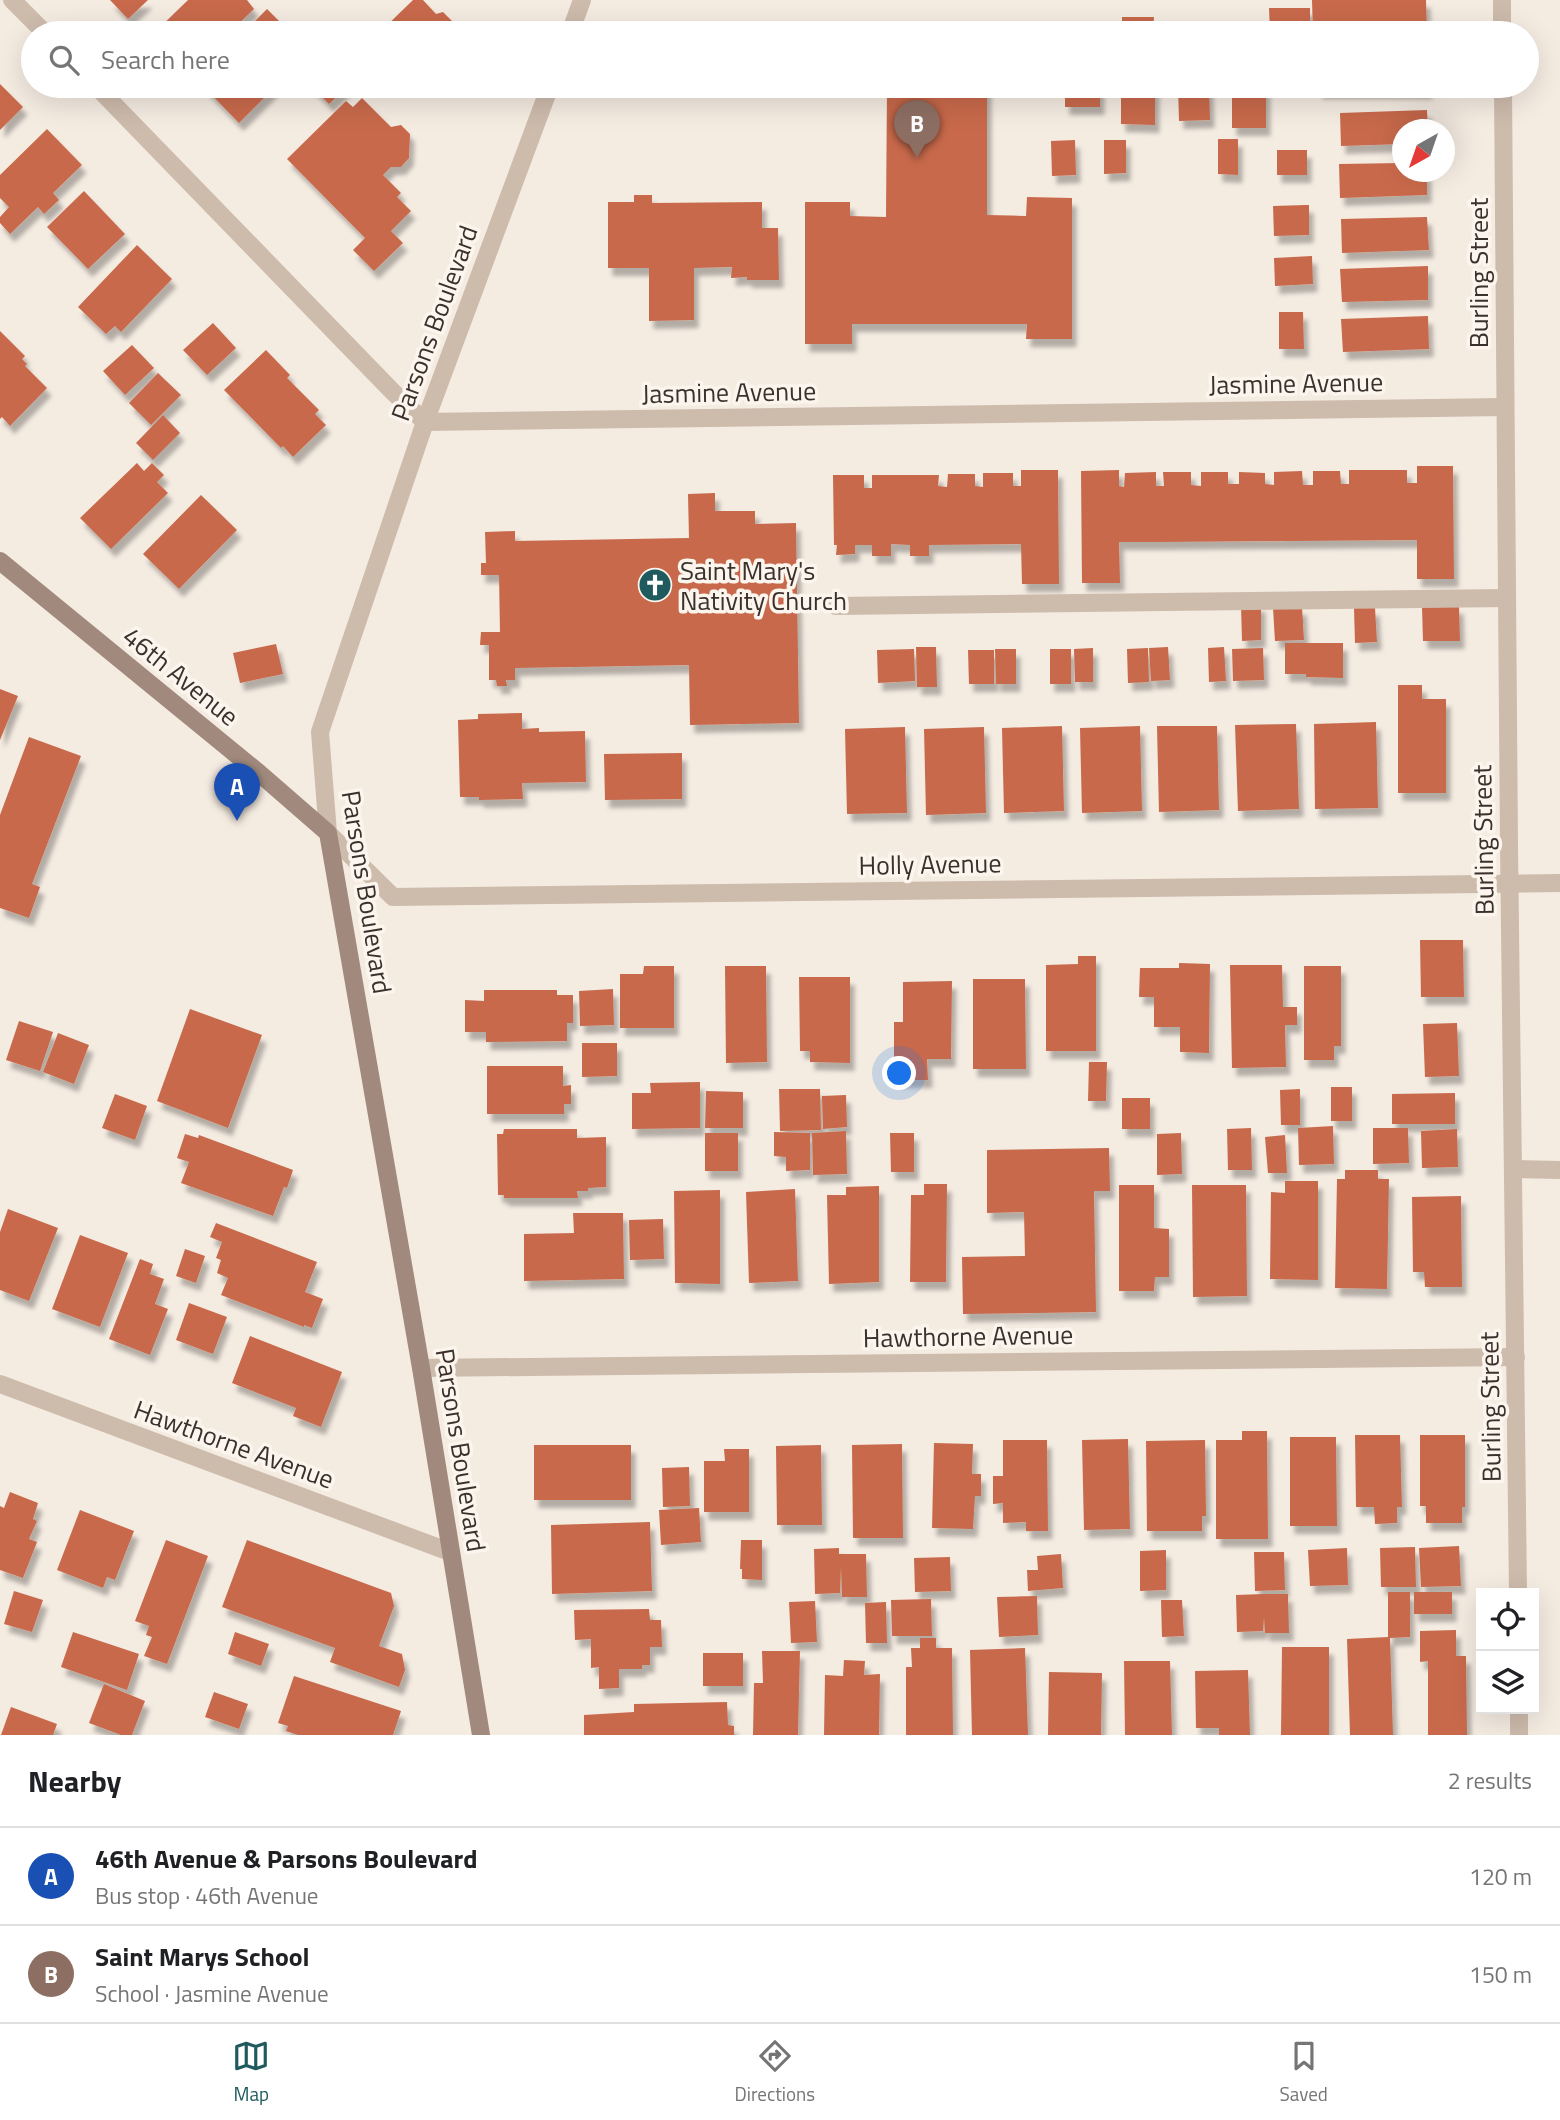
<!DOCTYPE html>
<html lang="en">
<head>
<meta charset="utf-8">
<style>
	:root { --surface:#fff; --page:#f2f2f2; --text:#202124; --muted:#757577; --line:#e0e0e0; --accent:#1f5a5e }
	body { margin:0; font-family:"Titillium Web",sans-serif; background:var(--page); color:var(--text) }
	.controls { position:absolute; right:21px; bottom:21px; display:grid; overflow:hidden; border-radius:0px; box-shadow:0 7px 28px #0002 }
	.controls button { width:63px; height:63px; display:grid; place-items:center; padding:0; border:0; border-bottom:2px solid var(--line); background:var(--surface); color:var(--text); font:35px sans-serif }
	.compass { position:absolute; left:1392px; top:119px; width:63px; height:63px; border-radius:50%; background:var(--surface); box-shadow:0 7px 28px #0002; rotate:220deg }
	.you { position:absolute; left:900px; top:1074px; width:24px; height:24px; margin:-18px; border:5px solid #fff; border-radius:50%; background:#1a73e8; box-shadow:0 0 0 10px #1a73e833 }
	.badge { display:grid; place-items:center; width:46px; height:46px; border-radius:50%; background:var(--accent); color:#fff; font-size:23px; font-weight:700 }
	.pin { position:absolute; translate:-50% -58px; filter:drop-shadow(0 2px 4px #0008) }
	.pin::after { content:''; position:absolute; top:37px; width:24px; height:21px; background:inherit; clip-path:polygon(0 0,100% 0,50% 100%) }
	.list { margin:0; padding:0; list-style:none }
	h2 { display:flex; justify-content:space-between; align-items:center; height:91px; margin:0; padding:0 28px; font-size:30px }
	h2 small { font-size:23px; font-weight:400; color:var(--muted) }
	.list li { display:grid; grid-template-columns:46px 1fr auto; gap:21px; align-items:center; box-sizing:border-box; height:98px; padding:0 28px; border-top:2px solid var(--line) }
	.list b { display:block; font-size:26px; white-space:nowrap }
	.list p { margin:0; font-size:23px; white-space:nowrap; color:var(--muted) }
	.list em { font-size:23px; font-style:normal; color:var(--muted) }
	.icon { flex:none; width:38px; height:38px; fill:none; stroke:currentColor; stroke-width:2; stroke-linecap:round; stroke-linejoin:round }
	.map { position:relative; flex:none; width:1560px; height:1735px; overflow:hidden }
	.search { position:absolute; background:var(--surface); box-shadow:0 7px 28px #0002; left:21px; right:21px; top:21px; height:77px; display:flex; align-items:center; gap:18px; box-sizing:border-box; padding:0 24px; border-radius:38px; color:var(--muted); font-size:26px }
	.sheet { height:287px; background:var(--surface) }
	nav { display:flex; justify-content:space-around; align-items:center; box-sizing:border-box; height:98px; border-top:2px solid var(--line); background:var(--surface); font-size:19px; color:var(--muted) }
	nav a { display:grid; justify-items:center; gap:4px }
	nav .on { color:var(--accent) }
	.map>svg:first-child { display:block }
</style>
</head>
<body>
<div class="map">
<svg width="1560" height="1735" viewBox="0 0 1560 1735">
	<defs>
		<filter id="shadow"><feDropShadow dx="4.5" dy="8" stdDeviation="2" flood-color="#0004"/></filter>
	</defs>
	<rect width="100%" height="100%" fill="#f4ebe1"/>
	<g fill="#c8694b" filter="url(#shadow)">
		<path d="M110,0H148L128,19Z"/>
		<path d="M188,0H247L254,9L229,33H154Z"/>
		<path d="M413,0H423L436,14L443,12L454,23L456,28L453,31L455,33H379Z"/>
		<path d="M1312,0H1426L1427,33H1313Z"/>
		<path d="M1269,8H1310V33H1270Z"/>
		<path d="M267,9L291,33H243Z"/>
		<path d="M1122,17H1154L1153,33H1122Z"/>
		<rect x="1177" y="22" width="31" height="11"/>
		<rect x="1232" y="22" width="34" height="11"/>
		<rect x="1065" y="23" width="31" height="10"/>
		<path d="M0,84L23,107L0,130Z"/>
		<path d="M203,86H276L239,123Z"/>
		<path d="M311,86H348L329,104Z"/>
		<path d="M887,86H987V215L1026,216L1027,197L1072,198V339H1026L1027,324H852V344H805V202H850V216L886,217Z"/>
		<rect x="1065" y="86" width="35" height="21"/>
		<path d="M1121,86H1155V125L1121,124Z"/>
		<path d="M1178,86H1209L1210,120L1179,121Z"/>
		<rect x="1232" y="86" width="34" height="42"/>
		<rect x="1318" y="86" width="110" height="5"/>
		<path d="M362,98L391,127L401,125L410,134L409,158L401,167H391L383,175L401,193L397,197L411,211L391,231L403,243L374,271L353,250L365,238L287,159L346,101L353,107Z"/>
		<path d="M1427,110L1428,130H1402V144L1341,146L1340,113Z"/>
		<path d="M47,129L82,165L53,193L59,200L44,214L38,207L10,234L0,223V217L9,207L0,198V175Z"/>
		<path d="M1218,139H1238V175L1218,174Z"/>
		<path d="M1075,140L1076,175L1052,176L1051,141Z"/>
		<path d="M1104,140H1126V173L1104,174Z"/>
		<rect x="1277" y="150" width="30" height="25"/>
		<path d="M1402,163V172H1427V195L1340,198L1339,164Z"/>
		<path d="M84,191L125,234L88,269L47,227Z"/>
		<path d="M634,195H652V203L762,202V228H778L779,280H747V277L731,278L732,267L694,268V320L649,321V268H608V202H634Z"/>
		<path d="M1306,205H1309V235L1274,236L1273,206Z"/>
		<path d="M1427,217L1429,250L1342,253L1341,219Z"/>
		<path d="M137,245L172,279L121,332L115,326L106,334L78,307Z"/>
		<path d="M1312,256L1313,284L1275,286L1274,258Z"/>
		<path d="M1428,266V300L1342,302L1340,269Z"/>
		<path d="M1279,312H1303L1304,349H1279Z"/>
		<path d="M1428,316L1429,349L1343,352L1341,319Z"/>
		<path d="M213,323L236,348L207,375L183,350Z"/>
		<path d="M0,331L25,356L22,359L27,364L25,366L47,388L10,426L2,417L0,419Z"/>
		<path d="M132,345L154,368L125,395L103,371Z"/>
		<path d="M266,350L290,375L287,378L319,410L315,414L326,425L293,457L283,446L281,448L224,390Z"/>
		<path d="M158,373L181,395L151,425L129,403Z"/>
		<path d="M163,415L180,433L153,460L136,443Z"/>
		<path d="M137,463L144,471L152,463L164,475L157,482L168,493L111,549L80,518Z"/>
		<path d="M1417,466H1453L1454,579H1417V540L1157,542H1119L1120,583H1082L1081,471L1119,470V486L1124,487L1125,473L1156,472V486H1164L1163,472H1191V485L1201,486V472H1228V484H1239V472L1265,473V484L1274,485V472L1302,471L1303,485H1313V471H1340L1341,484H1349V470H1407V483H1417Z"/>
		<path d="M1021,470H1058L1059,584H1022L1021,544L929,545V556H910V545L891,544V556H872V545H855V554L836,555L837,545H834L833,475H864V488H872V475H939L938,486L947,487L948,474H975V486L983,487V473H1013V486H1021Z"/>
		<path d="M715,493V511H755V524L796,523L799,723L690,725L689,665L515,668V680H506L507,686H497L496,680H489V645H480L481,632H500L499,575H481V563H486L485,532L515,531V541L689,538L688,494Z"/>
		<path d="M201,495L237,530L179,589L143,554Z"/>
		<path d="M1261,604V640L1242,641L1241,605Z"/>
		<path d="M1459,606L1460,641H1423L1422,607Z"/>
		<path d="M1302,607L1304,640L1275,641L1273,608Z"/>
		<path d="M1354,608H1375L1377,642L1355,643Z"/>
		<path d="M1285,643H1343V678L1306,677V674H1285Z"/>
		<path d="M276,644L283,674L240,683L233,653Z"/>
		<path d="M916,647H936L937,687H917Z"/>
		<path d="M1168,647L1170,680L1151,681L1149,648Z"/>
		<path d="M1224,647L1226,681L1209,682L1208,648Z"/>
		<path d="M1093,648V682H1075L1074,649Z"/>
		<path d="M1148,648L1149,682L1128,683L1127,649Z"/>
		<path d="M1263,648L1264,680L1233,681L1232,649Z"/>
		<path d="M914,649L915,681L878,683L877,650Z"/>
		<path d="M995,649H1016V684H996Z"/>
		<rect x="1050" y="649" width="21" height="35"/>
		<path d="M968,650H994V684H969Z"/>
		<path d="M1398,685H1422V699H1446V793H1398Z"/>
		<path d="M0,689L18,696L0,740Z"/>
		<path d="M522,713V729L539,728V732L585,731L586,782L522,783L523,799L479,800V797H460L458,720L478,719V714Z"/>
		<path d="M1376,722L1378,808L1315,809L1314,724Z"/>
		<path d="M1296,724L1299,809L1238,811L1235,725Z"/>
		<path d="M1062,726L1064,811L1004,813L1002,728Z"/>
		<path d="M1140,726L1142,811L1082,813L1080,728Z"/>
		<path d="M1157,726H1217L1219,810L1159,812Z"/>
		<path d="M905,727L907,813L847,814L845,729Z"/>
		<path d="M984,727L986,813L926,815L924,729Z"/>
		<path d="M29,737L81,756L32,884L40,887L29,918L0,908V815Z"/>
		<path d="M682,753V799L605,800L604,754Z"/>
		<path d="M1420,940H1463L1464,997H1421Z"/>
		<path d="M1078,956H1096V1051H1046V965L1078,964Z"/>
		<path d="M1179,963L1210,964L1209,1053L1180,1052V1027H1154V997H1139L1140,968H1179Z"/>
		<path d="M1230,965H1282L1283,1007H1297V1025H1285L1286,1067L1232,1068Z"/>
		<path d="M644,966H674V1028H620V974H643Z"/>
		<path d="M725,966H766L767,1062L726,1063Z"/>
		<path d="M1304,966H1341V1046H1334V1060H1304Z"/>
		<path d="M799,977H850V1063L810,1062V1051H800Z"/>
		<path d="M973,979H1025L1026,1069H973Z"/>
		<path d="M952,981L951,1059H927L928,1080H898V1060H894V1022H903V982Z"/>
		<path d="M613,989L614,1025L580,1026L579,991Z"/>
		<path d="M484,990H557V995H573V1023H567V1041L486,1042V1032H465V1000L484,1001Z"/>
		<path d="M190,1009L262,1035L228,1128L157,1101Z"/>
		<path d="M19,1021L53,1032L40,1071L6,1060Z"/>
		<path d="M1457,1023L1459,1076L1425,1077L1423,1024Z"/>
		<path d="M58,1033L89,1045L74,1084L43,1072Z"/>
		<path d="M582,1043H617V1076L582,1077Z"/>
		<path d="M1089,1062H1107L1106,1101H1088Z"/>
		<path d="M487,1066H563V1086L571,1085V1104H564V1114H487Z"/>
		<path d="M700,1082V1128L632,1129V1093H651L650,1083Z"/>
		<rect x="1331" y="1087" width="21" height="34"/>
		<path d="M779,1089H820L821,1130L780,1131Z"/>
		<path d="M1300,1089V1125H1281L1280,1090Z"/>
		<path d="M706,1091L743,1092V1128H705Z"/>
		<path d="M1455,1093V1124H1392V1094Z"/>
		<path d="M115,1094L147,1106L135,1140L102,1128Z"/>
		<path d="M846,1095L847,1127L823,1129L822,1096Z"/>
		<rect x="1122" y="1098" width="28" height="31"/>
		<path d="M1333,1126L1334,1164L1299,1165L1298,1128Z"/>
		<path d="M1251,1128L1252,1170H1228L1227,1129Z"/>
		<path d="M1373,1128H1408L1409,1163L1373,1164Z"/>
		<path d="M504,1129H577V1138L606,1137V1187L588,1188V1191H577L578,1198H504V1195H498L497,1134H503Z"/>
		<path d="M1457,1129L1458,1167L1422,1168L1421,1131Z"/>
		<path d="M846,1131L847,1174L813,1175L812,1133Z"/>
		<path d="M774,1132L810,1133V1170L786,1171V1157L774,1156Z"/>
		<rect x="705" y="1133" width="33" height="38"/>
		<path d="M890,1133H914V1172H891Z"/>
		<path d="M1181,1133L1182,1174L1157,1175V1134Z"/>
		<path d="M185,1134L198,1138L199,1135L293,1170L287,1188L284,1187L273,1216L181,1183L189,1162L177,1158Z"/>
		<path d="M1285,1135L1287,1173H1268L1265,1137Z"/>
		<path d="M1109,1148L1110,1191H1094L1096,1312L963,1314L962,1257L1025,1256L1024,1212L987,1213V1150Z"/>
		<path d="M1345,1170H1378V1179H1389L1387,1289L1335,1288L1337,1179H1345Z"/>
		<path d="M1285,1181H1318V1280L1270,1279L1271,1192L1285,1193Z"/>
		<path d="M924,1184H947L946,1282H910L911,1195H924Z"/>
		<path d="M1119,1185H1154V1228L1169,1229V1277H1155L1154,1291H1119Z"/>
		<path d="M1192,1185H1246L1247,1296L1193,1297Z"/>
		<path d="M879,1186V1282L829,1284L827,1195H846V1187Z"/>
		<path d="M795,1189L798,1281L749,1283L746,1192Z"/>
		<path d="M720,1190V1284L675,1283L674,1191Z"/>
		<path d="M1461,1196L1462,1287H1425L1424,1272H1413L1412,1197Z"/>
		<path d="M8,1209L58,1228L29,1301L0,1290V1232Z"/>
		<path d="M573,1213H623L624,1279L524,1281V1234L574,1233Z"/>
		<path d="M663,1219L664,1259L630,1260L629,1220Z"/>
		<path d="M216,1223L317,1262L305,1292L323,1299L312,1328L304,1325V1327L221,1295L228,1278L217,1273L221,1260L216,1258L222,1242L210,1237Z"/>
		<path d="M80,1235L128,1253L100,1327L52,1309Z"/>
		<path d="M185,1249L205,1256L196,1283L176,1276Z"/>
		<path d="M140,1259L153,1264L150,1274L164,1279L155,1304L168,1309L150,1355L109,1339Z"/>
		<path d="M189,1303L227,1317L213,1354L176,1340Z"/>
		<path d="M250,1336L342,1372L321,1427L293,1416L296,1408L232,1383Z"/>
		<path d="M1242,1431H1267L1268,1539H1216V1440H1242Z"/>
		<path d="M1355,1435H1400L1402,1507H1397V1523L1375,1524L1374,1507H1356Z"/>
		<path d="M1420,1435H1465V1507H1462V1523H1426V1506H1420Z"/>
		<path d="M1290,1437H1336L1337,1526H1290Z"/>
		<path d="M1128,1439L1130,1529L1084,1530L1082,1440Z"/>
		<path d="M1003,1440H1047L1048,1531H1026V1522L1003,1523V1503L993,1504V1476H1003Z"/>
		<path d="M1205,1440L1206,1516H1202V1531H1147L1146,1441Z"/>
		<path d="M934,1443L973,1444L972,1474H981V1496H975L973,1529L932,1528Z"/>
		<path d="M902,1444L903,1538H853L852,1445Z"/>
		<rect x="534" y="1445" width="97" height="55"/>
		<path d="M821,1445L822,1525H777L776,1446Z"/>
		<path d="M724,1449H749V1512H704V1461H725Z"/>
		<path d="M689,1467L690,1506L663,1507L662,1468Z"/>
		<path d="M10,1492L38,1503L33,1519L37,1521L29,1539L37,1542L23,1578L0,1570V1506L4,1508Z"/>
		<path d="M699,1508L701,1542L661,1545L659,1510Z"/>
		<path d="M80,1510L134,1531L115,1580L107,1577L103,1588L57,1570Z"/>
		<path d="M650,1522L652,1591L552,1594L551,1525Z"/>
		<path d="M166,1540L208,1556L167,1664L144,1656L152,1637L146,1635L149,1626L135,1621Z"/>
		<path d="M247,1540L391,1593L394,1606L379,1646L402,1654L405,1670L399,1687L330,1662L335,1648L222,1607Z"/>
		<path d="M741,1540H762V1580L742,1579V1569H740Z"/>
		<path d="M1459,1546L1461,1586L1421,1587L1419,1548Z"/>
		<path d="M1415,1547L1416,1587H1381L1380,1548Z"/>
		<path d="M839,1548V1554H866L867,1597H842L841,1566L840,1593L815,1594L814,1549Z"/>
		<path d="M1347,1548L1348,1585L1310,1586L1308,1550Z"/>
		<path d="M1166,1550V1590L1140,1591V1551Z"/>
		<path d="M1254,1552H1284L1285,1590L1255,1591Z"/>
		<path d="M1061,1554L1063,1588L1028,1591L1027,1570H1038L1037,1556Z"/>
		<path d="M950,1557L951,1591L915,1592L914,1558Z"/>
		<path d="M14,1591L43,1600L32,1632L4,1624Z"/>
		<path d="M1388,1592H1410V1637L1390,1638L1393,1735H1350L1347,1639L1388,1637Z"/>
		<rect x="1414" y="1592" width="38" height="22"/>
		<path d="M1264,1594H1288L1289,1633H1265L1264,1617L1263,1631L1237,1632L1236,1595Z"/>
		<path d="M1037,1596L1038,1635L999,1637L997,1597Z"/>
		<path d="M931,1599L932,1636H892L891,1600Z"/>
		<path d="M1161,1600H1182L1184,1636L1162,1637Z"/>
		<path d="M815,1601L817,1642L791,1643L789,1602Z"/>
		<path d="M886,1602L887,1643H866L865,1603Z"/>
		<path d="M649,1609L650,1620H661L662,1647H650V1665H642V1669H619V1688L599,1689V1667L591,1668V1639L575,1640L574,1610Z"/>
		<path d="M1456,1630V1656H1466L1467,1735H1428V1661L1420,1662V1631Z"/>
		<path d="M73,1632L139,1654L127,1690L61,1667Z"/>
		<path d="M235,1632L269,1644L261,1666L228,1654Z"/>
		<path d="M920,1638H936V1648H952L953,1735H906V1667H912L911,1648H920Z"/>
		<path d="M1282,1647H1329V1735H1281Z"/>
		<path d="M1025,1648L1028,1735H972L970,1650Z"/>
		<path d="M762,1651H800L798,1735H753L754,1683H763Z"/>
		<rect x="703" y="1653" width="40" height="33"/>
		<path d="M844,1660L865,1661L864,1675L880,1674L879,1735H824L825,1675L843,1676Z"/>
		<path d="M1124,1661H1170L1172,1735H1125Z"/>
		<path d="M1248,1670L1250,1735H1219V1728H1196L1195,1671Z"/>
		<path d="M1049,1672L1102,1673L1101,1735H1048Z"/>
		<path d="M294,1676L401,1711L393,1735H298L286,1731L288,1726L278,1723Z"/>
		<path d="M104,1684L145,1701L132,1735H121L89,1723Z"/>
		<path d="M214,1692L248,1704L239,1729L205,1717Z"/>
		<path d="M727,1702L728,1725L734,1726V1735H584V1715L634,1712V1704Z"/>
		<path d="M11,1707L57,1724L53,1735H1Z"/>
	</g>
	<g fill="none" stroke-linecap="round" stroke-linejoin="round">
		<g stroke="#cdbbac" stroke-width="18">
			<path d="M836,606L1507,598"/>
			<path d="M1513,1169L1560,1170"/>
		</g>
		<g stroke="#cdbbac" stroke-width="18">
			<path d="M12,0L45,33"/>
			<path d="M1502,0V33"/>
			<path d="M570,33L582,0"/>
			<path d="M96,86L393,392L425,422L1505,407"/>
			<path d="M550,86L425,422L320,732L328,833L393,897L1560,883"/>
			<path d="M1503,86L1509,845L1518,1593"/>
			<path d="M421,1368L1516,1357"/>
			<path d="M0,1384L450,1552"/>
			<path d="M1519,1709V1735"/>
		</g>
		<path stroke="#a18a7d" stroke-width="18" d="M0,561L259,773L328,833L421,1368L481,1735"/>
	</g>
	<defs>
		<symbol id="church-disc" viewBox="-11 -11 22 22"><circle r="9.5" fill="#1f5a5e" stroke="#fbf5ee"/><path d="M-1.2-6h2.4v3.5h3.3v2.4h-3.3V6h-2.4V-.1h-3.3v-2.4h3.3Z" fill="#fff"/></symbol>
	</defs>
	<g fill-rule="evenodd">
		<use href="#church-disc" x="636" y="566" width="38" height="38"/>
	</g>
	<g text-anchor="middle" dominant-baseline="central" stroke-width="7" stroke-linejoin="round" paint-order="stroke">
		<g font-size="26" fill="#3b302b" stroke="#fbf5ee">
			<text transform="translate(1478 273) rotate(-90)">Burling Street</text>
			<text transform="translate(434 323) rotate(-70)">Parsons Boulevard</text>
			<text transform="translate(1296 383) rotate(-1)">Jasmine Avenue</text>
			<text transform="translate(729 392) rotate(-1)">Jasmine Avenue</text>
			<text transform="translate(181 676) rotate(39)">46th Avenue</text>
			<text transform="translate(1483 840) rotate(-91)">Burling Street</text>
			<text transform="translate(930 864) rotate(-1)">Holly Avenue</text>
			<text transform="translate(367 892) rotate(81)">Parsons Boulevard</text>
			<text transform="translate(968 1336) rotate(-1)">Hawthorne Avenue</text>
			<text transform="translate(1490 1407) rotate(-91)">Burling Street</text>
			<text transform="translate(234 1444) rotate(20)">Hawthorne Avenue</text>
			<text transform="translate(461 1450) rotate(81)">Parsons Boulevard</text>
		</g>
		<g font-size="26" fill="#3b302b" stroke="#fbf5ee" text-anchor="start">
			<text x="680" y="570">Saint Mary's<tspan x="680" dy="30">Nativity Church</tspan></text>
		</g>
	</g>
</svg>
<div class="controls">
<button><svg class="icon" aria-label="locate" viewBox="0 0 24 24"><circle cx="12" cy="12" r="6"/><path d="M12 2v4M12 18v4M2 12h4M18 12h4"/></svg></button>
<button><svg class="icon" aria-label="layers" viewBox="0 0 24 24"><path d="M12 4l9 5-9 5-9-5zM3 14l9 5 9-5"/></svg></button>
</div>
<svg class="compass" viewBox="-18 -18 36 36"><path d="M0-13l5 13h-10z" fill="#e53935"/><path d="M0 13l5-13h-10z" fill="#757577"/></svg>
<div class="you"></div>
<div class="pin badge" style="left:237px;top:821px;background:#1a4fb4">A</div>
<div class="pin badge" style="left:917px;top:158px;background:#8d6e63">B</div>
<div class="search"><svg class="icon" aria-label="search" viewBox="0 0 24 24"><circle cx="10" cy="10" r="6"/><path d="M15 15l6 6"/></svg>Search here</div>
</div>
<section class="sheet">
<h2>Nearby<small>2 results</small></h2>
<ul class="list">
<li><span class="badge" style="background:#1a4fb4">A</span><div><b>46th Avenue &amp; Parsons Boulevard</b><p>Bus stop · 46th Avenue</p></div><em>120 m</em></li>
<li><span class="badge" style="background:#8d6e63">B</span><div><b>Saint Marys School</b><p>School · Jasmine Avenue</p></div><em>150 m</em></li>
</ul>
</section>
<nav>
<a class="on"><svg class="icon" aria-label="map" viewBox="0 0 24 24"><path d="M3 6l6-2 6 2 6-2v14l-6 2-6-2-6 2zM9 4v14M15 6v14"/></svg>Map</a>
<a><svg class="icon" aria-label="directions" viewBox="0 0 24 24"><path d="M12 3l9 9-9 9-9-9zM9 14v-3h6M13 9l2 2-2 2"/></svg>Directions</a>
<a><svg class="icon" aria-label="saved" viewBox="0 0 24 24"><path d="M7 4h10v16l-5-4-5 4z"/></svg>Saved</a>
</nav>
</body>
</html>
